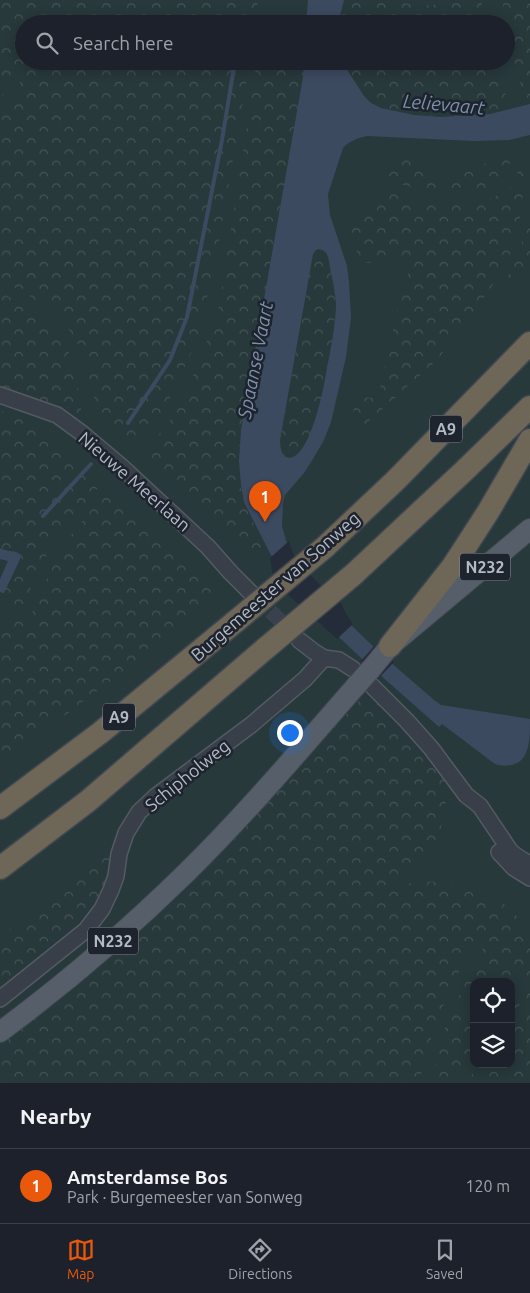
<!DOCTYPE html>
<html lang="en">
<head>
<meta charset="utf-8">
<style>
	:root { --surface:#1c212b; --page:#292e37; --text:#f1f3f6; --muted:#a0a3a9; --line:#3a3e47; --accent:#ea580c }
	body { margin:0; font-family:Ubuntu,sans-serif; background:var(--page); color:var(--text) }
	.controls { position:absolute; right:15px; bottom:15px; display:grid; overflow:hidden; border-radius:10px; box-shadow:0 2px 12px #0003 }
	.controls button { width:45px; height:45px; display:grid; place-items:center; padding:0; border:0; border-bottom:1px solid var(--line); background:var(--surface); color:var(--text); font:25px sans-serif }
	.you { position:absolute; left:289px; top:732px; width:18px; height:18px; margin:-12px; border:4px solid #fff; border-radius:50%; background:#1a73e8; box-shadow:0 0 0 8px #1a73e833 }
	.badge { display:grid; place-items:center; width:32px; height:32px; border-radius:50%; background:var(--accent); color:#fff; font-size:16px; font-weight:700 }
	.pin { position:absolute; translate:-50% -41px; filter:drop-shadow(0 1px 2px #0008) }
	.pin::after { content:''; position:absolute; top:26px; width:18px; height:15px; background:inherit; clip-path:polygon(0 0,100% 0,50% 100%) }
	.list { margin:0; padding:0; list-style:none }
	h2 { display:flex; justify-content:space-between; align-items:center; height:65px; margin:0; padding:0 20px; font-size:21px }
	h2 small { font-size:16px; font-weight:400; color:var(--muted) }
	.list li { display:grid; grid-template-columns:32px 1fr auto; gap:15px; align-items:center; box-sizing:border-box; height:75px; padding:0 20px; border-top:1px solid var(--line) }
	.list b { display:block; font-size:19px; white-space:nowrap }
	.list p { margin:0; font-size:16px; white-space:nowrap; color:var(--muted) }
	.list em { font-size:16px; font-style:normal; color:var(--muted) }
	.icon { flex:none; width:28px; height:28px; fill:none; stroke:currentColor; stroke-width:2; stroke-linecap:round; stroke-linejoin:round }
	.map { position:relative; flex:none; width:530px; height:1083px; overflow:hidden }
	.search { position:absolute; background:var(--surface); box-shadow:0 2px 12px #0003; left:15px; right:15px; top:15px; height:55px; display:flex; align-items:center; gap:12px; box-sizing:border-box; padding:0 18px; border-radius:28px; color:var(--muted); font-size:19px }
	.sheet { height:140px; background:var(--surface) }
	nav { display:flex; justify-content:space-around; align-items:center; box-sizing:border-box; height:70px; border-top:1px solid var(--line); background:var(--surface); font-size:14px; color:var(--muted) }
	nav a { display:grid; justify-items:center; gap:2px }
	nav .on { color:var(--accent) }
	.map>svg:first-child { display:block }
</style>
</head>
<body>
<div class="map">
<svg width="530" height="1083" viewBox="0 0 530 1083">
	<defs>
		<pattern id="forest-crowns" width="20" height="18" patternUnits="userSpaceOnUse" patternTransform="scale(1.25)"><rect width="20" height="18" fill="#28393b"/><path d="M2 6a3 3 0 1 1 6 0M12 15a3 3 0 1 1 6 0" fill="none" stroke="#455456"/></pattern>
	</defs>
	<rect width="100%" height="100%" fill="#252c39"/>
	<path fill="#28393b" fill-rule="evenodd" d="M0,0H530V1083H0ZM24,24H506V61H24ZM474,982H511V1064H474Z"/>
	<g fill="url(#forest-crowns)">
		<path d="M0,0H69L60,7L49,24H24V61H25L0,100Z"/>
		<path d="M77,0H258L255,24H58Z"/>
		<path d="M344,0H387L421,6L481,1L488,24H338Z"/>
		<path d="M502,0H530V104L526,106L509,39Z"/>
		<path d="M34,61H250L216,258L197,343C188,357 182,373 175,388C164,411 149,430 134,450C123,440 109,430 102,417C90,396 90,370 80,348C65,315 31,295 0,280V113Z"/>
		<path d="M257,61H282L304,63L303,77L241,430C240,453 237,479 244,501C249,517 259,534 267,548L262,557L256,563L146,461L147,448L168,424L184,397L205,348L210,330L218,313Z"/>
		<path d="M343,61H496L500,82L507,98L509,108C472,119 434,119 396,111C387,109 377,108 370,103C362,96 347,72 343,61Z"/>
		<path d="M511,155C510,162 509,171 504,177C494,190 461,194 445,193C424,192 402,184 381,179L386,168L394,161L401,159H411L421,164L428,173L435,178H441L467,172L501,156Z"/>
		<path d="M524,155L525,171L521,213L512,250L502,272L462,329L436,361L361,428L350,427L356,397L378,398C389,351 397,304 413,259L390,262L360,263L350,228C365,219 374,207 381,191L415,200L448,205L475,202L489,199L500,194L513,185Z"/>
		<path d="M530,215V267L514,287L503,286C515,263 524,241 530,215Z"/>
		<path d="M317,249H320L328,254L336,305L332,342L321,402L313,427L303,448L298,454L290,458L286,457L284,455L280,447V440L313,254Z"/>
		<path d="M0,292L29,308L44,319L58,333L67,347L75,373L82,415L95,439L81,430L0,396Z"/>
		<path d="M0,411L32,420L42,434L102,483L52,544L24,603L20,610L14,612L0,606V592H1L15,551L12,552L0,548Z"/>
		<path d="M109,488L221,590L136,662L32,740L0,759V617L14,622L22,620L32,613L60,549Z"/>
		<path d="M364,695L372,697L413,737L445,776L446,810L436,845L427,858L415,871L399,881L372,893L420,881L439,882L481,891L504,904L524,923L530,937V998L511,1011V994L528,988L521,980L511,983V982H474V996L456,1002L483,948L474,943C460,970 445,998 435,1027C428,1045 424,1064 419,1083H0V1043L17,1031L104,962L192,886Z"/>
		<path d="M111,852C109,867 107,882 100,896C91,914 76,926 62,939C42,957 21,974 0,990V937Z"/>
		<path d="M474,1006V1045L470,1051L461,1083H430L445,1028L451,1014Z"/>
		<path d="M530,1008V1078L525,1083H469L476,1064H511V1021Z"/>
	</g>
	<g fill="#3c4a60" fill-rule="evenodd">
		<path d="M308,0H344L338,24H306Z"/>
		<path d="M304,61H343L346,68L364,96L371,103L381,108L414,115L441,117L490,114L530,104V135L509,140L474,141L367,136C358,138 349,141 343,148L328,194L330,215L347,266L349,282L351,318L346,357L331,422L324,440L313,459L304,473L285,495L283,504L282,526L289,551L350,624L382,655L434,700L441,705L530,719C530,739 530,762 511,765C505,766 501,766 495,764L442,724L439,727L362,659L319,618L272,557L244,502L241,485L239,461L241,430L303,77ZM317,249C325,249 328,254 329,261C331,275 336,293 336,307C335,327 331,348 327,368C325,379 323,391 320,402C317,414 304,464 286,457C281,455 280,445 280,440L313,254Z"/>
		<path d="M0,548C3,549 7,551 10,551C16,552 18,551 21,557L4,593L0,592V579L8,561L0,559Z"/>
	</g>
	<g fill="#252c39">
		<path d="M289,541L292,550L295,557L316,581L340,600L345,612L353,624L337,639L274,582L270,558Z"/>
		<path d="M375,645L394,662L379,678L361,661Z"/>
	</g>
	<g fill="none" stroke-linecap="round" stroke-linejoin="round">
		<g stroke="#3c4a60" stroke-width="4">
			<path d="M128,423L170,360L187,317L222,140L235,61"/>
			<path d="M43,516L91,464"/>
		</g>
		<path stroke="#3a414e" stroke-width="15" stroke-dasharray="15 8" stroke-linecap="butt" d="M254,595L295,635"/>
		<defs>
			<g id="minor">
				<path d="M0,395L57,415L83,434L122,467L208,547L231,573L252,594"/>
				<path d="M299,640L313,651L324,658L339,660L353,669"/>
				<path d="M372,686L406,720L431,748L466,795L480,806L511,852L521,859L530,864"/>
				<path d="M499,852L514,868L530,878"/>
				<path d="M0,999L86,930L102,909L111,890L116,876L119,854L126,833L139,812L156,796L251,725L305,679L324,658"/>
			</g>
			<g id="major">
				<path d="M371,669L390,646L530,529"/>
				<path d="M0,1032C66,983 128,930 187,872C246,814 300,750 355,687"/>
			</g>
			<g id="highway">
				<path d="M325,547L396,480L530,343"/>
				<path d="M354,574L464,471L530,407"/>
				<path d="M390,646L453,566L488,512L530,440"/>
				<path d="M0,808L100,733L236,621"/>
				<path d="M0,868L88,801L266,648"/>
			</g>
		</defs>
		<use href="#minor" stroke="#535a64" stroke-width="18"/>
		<use href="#major" stroke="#414852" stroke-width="22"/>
		<use href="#highway" stroke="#404751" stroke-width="25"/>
		<use href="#minor" stroke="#383f49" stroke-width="15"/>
		<use href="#major" stroke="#565e69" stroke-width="20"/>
		<use href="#highway" stroke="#6e6656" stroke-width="22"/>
		<defs>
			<path id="major-bridge" d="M355,687L371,669"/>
			<g id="highway-bridge">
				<path d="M236,621L325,547"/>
				<path d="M266,648L354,574"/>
			</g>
		</defs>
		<use href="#major-bridge" stroke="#414852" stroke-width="22" stroke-linecap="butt"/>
		<use href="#highway-bridge" stroke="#404751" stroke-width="25" stroke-linecap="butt"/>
		<use href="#major-bridge" stroke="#565e69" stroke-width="20"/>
		<use href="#highway-bridge" stroke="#6e6656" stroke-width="22"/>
	</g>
	<g text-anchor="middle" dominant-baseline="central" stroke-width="5" stroke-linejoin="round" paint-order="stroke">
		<g fill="#1d242e" stroke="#878d98" stroke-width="1">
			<rect x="430" y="415.5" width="32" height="27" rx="4"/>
			<rect x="460" y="553.5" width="50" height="27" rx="4"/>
			<rect x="103" y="703.5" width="32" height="27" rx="4"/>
			<rect x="88" y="927.5" width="50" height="27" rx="4"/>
		</g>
		<g font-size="16" font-weight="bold" fill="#b4bac5">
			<text x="446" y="429">A9</text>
			<text x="485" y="567">N232</text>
			<text x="119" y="717">A9</text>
			<text x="113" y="941">N232</text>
		</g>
		<g font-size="18" fill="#b4bac5" stroke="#1d242e">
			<text transform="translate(135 481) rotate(41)">Nieuwe Meerlaan</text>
			<text transform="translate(275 586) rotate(-41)">Burgemeester van Sonweg</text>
			<text transform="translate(187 775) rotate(-39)">Schipholweg</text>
		</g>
		<g font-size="19" font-style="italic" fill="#7e8faa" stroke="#1d242e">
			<text transform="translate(444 104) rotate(5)">Lelievaart</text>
			<text transform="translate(255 360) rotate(-79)">Spaanse Vaart</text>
		</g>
	</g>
</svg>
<div class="controls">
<button><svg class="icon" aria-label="locate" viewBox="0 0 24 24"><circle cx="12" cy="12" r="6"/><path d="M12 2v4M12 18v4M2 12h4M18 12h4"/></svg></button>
<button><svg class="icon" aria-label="layers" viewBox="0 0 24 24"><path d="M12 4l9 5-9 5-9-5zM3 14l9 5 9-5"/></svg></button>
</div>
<div class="you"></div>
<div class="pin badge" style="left:265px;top:522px">1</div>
<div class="search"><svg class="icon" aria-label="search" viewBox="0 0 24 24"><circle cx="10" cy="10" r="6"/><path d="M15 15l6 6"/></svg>Search here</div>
</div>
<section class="sheet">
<h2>Nearby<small></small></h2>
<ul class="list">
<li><span class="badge">1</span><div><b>Amsterdamse Bos</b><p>Park · Burgemeester van Sonweg</p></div><em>120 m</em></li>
</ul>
</section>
<nav>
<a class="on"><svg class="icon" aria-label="map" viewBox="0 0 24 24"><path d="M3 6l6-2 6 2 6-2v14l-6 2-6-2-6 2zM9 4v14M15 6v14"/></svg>Map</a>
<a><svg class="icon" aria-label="directions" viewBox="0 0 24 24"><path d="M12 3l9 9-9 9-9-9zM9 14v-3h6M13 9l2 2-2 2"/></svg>Directions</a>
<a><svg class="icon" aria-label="saved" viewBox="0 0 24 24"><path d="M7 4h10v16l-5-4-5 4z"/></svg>Saved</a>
</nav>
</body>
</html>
